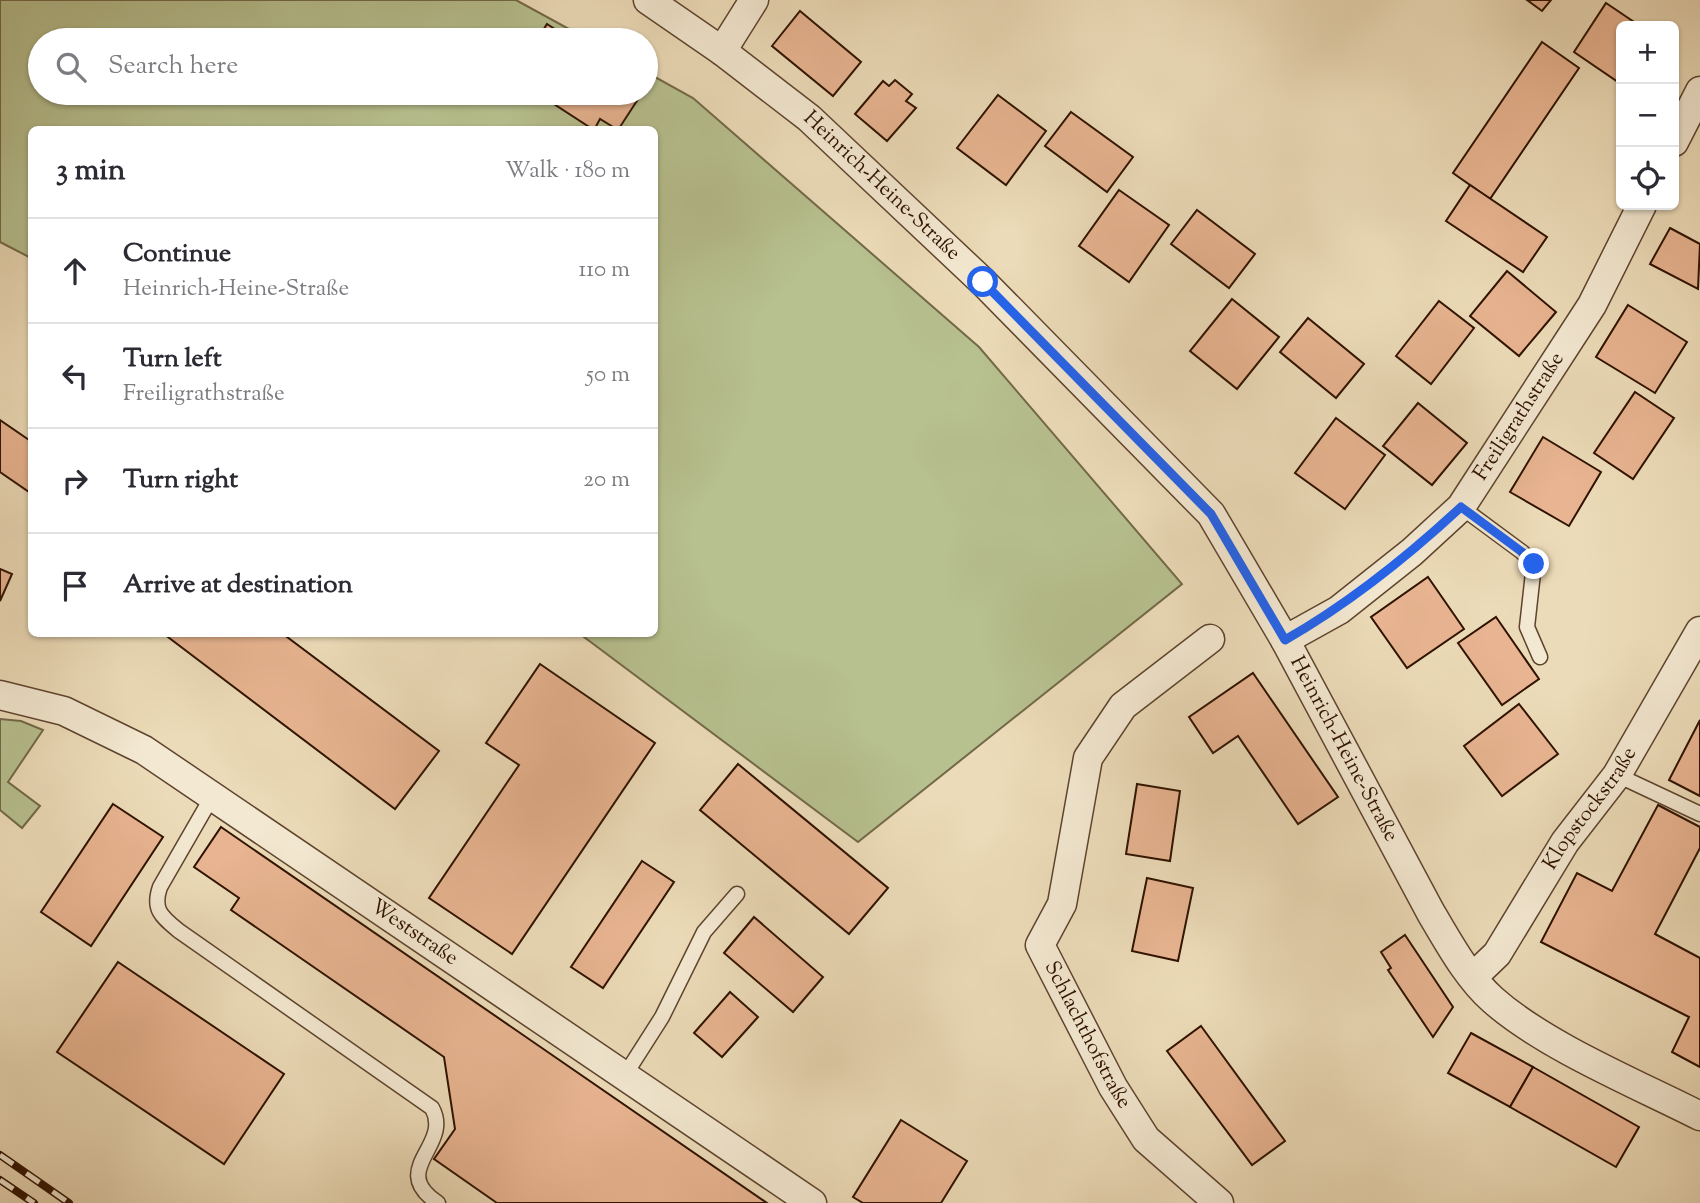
<!DOCTYPE html>
<html lang="en">
<head>
<meta charset="utf-8">
<style>
	:root { --surface:#fff; --page:#f2f2f3; --text:#2b2b33; --muted:#7c7c81; --line:#e1e1e2 }
	body { margin:0; font-family:"Sorts Mill Goudy",serif; background:var(--page); color:var(--text) }
	.controls { position:absolute; right:21px; top:21px; display:grid; overflow:hidden; border-radius:10px; box-shadow:0 2px 5px #0004 }
	.controls button { width:63px; height:63px; display:grid; place-items:center; padding:0; border:0; border-bottom:2px solid var(--line); background:var(--surface); color:var(--text); font:35px sans-serif }
	.stop { position:absolute; width:21px; height:21px; margin:-16px; border:5px solid #2563eb; border-radius:50%; background:#fff }
	.stop.end { background:#2563eb; border-color:#fff; box-shadow:0 2px 7px #0008 }
	.list { margin:0; padding:0; list-style:none }
	h2 { display:flex; justify-content:space-between; align-items:center; height:91px; margin:0; padding:0 28px; font-size:30px }
	h2 small { font-size:23px; font-weight:400; color:var(--muted) }
	.list li { display:grid; grid-template-columns:46px 1fr auto; gap:21px; align-items:center; box-sizing:border-box; height:105px; padding:0 28px; border-top:2px solid var(--line) }
	.list b { display:block; font-size:26px; white-space:nowrap }
	.list p { margin:0; font-size:23px; white-space:nowrap; color:var(--muted) }
	.list em { font-size:23px; font-style:normal; color:var(--muted) }
	.icon { flex:none; width:38px; height:38px; fill:none; stroke:currentColor; stroke-width:2; stroke-linecap:round; stroke-linejoin:round }
	.map { position:relative; flex:none; width:1700px; height:1203px; overflow:hidden }
	.search { position:absolute; background:var(--surface); box-shadow:0 2px 5px #0004; left:28px; top:28px; width:630px; height:77px; display:flex; align-items:center; gap:18px; box-sizing:border-box; padding:0 24px; border-radius:38px; color:var(--muted); font-size:26px }
	.panel { position:absolute; background:var(--surface); box-shadow:0 2px 5px #0004; left:28px; top:126px; width:630px; height:511px; border-radius:10px }
	.map>svg:first-child { display:block }
</style>
</head>
<body>
<div class="map">
<svg width="1700" height="1203" viewBox="0 0 1700 1203">
	<rect width="100%" height="100%" fill="#ecdbb8"/>
	<filter id="stains"><feTurbulence type="fractalNoise" baseFrequency=".00286" numOctaves="4"/><feColorMatrix values="0 0 0 0 .2 0 0 0 0 .09 0 0 0 0 .02 0 0 0 .5 -.17"/></filter>
	<radialGradient id="worn" r=".72"><stop offset=".6" stop-color="#630" stop-opacity="0"/><stop offset="1" stop-color="#630" stop-opacity=".3"/></radialGradient>
	<g fill="#b7c08f" stroke="#736948" stroke-width="2">
		<path d="M0,0H516L589,40H40V93H646V72L693,98L979,347L1182,584L858,842L580,634H654V130H32L31,258L0,242Z"/>
		<path d="M0,719L21,721L43,730L8,782L40,806L22,828L0,810Z"/>
	</g>
	<g fill="#e8b491" stroke="#2f1200" stroke-width="2">
		<path d="M1527,0H1551L1542,11Z"/>
		<path d="M1606,3L1640,26H1621V84L1574,52Z"/>
		<path d="M800,11L861,62L833,96L772,46Z"/>
		<path d="M547,24L572,40H537Z"/>
		<path d="M1542,42L1579,68L1490,199L1453,173Z"/>
		<path d="M895,80L912,94L906,101L916,108L887,141L855,114L883,81L889,86Z"/>
		<path d="M537,93H642L618,130L600,119L594,130Z"/>
		<path d="M998,95L1046,131L1006,185L957,148Z"/>
		<path d="M1071,112L1133,157L1107,192L1045,146Z"/>
		<path d="M1470,185L1547,237L1523,272L1446,221Z"/>
		<path d="M1119,190L1169,225L1129,282L1079,246Z"/>
		<path d="M1197,210L1255,254L1229,288L1171,244Z"/>
		<path d="M1670,228L1700,244L1698,289L1650,264Z"/>
		<path d="M1507,271L1556,312L1519,356L1470,316Z"/>
		<path d="M1232,299L1279,337L1237,389L1190,351Z"/>
		<path d="M1439,301L1474,328L1431,384L1396,356Z"/>
		<path d="M1628,305L1687,342L1655,393L1596,357Z"/>
		<path d="M1308,318L1364,364L1336,398L1280,352Z"/>
		<path d="M1635,392L1674,418L1633,479L1594,453Z"/>
		<path d="M1418,403L1467,443L1432,485L1383,446Z"/>
		<path d="M1336,418L1385,455L1345,509L1295,473Z"/>
		<path d="M0,420L32,442V494L0,472Z"/>
		<path d="M1543,437L1601,472L1569,526L1510,492Z"/>
		<path d="M0,569L12,574L0,601Z"/>
		<path d="M1428,577L1464,629L1407,668L1371,617Z"/>
		<path d="M1496,617L1539,679L1502,705L1458,643Z"/>
		<path d="M164,634H283L439,751L395,809Z"/>
		<path d="M540,664L655,743L512,954L429,898L519,765L486,743Z"/>
		<path d="M1253,673L1338,797L1298,824L1238,736L1213,753L1189,717Z"/>
		<path d="M1519,704L1558,754L1502,796L1464,746Z"/>
		<path d="M1700,720V796L1669,780Z"/>
		<path d="M738,764L888,888L849,934L700,810Z"/>
		<path d="M1137,784L1180,791L1170,861L1126,854Z"/>
		<path d="M113,804L163,837L91,946L41,912Z"/>
		<path d="M1658,805L1700,827V848L1655,934L1700,958V1067L1672,1052L1689,1017L1541,942L1577,873L1612,891Z"/>
		<path d="M221,827L767,1203H497L434,1159L455,1129L444,1057L231,910L239,898L194,867Z"/>
		<path d="M642,861L674,882L603,988L571,967Z"/>
		<path d="M1147,878L1193,888L1178,961L1132,951Z"/>
		<path d="M754,917L823,977L793,1012L724,953Z"/>
		<path d="M1405,935L1453,1007L1433,1037L1388,970L1391,968L1381,952Z"/>
		<path d="M118,962L284,1074L224,1164L57,1052Z"/>
		<path d="M730,992L758,1017L722,1057L694,1033Z"/>
		<path d="M1201,1026L1285,1141L1252,1165L1167,1051Z"/>
		<path d="M1471,1033L1533,1067L1510,1107L1448,1073Z"/>
		<path d="M1533,1067L1639,1127L1616,1167L1510,1107Z"/>
		<path d="M901,1120L967,1161L941,1203H863L853,1197Z"/>
	</g>
	<g fill="none" stroke-linecap="round" stroke-linejoin="round">
		<defs>
			<g id="lane">
				<path d="M1461,507L1522,552L1534,564L1527,627L1540,657"/>
				<path d="M1617,775L1700,814"/>
				<path d="M213,795L160,887C152,910 162,917 179,931L432,1108C453,1146 387,1169 438,1203"/>
				<path d="M625,1075L662,1017L704,932L737,894"/>
			</g>
			<g id="street">
				<path id="s1" d="M648,0L722,51L809,118L983,282L1211,514L1285,640L1431,913C1449,943 1467,977 1493,1000C1545,1046 1637,1084 1700,1116"/>
				<path d="M722,51L754,0"/>
				<path d="M1674,142L1700,91"/>
				<path id="s2" d="M1210,639L1123,706L1088,758L1062,904L1040,945L1113,1087L1146,1139L1219,1203"/>
				<path id="s3" d="M1285,640L1339,610L1412,552L1461,507L1592,305L1642,205"/>
				<path id="s4" d="M0,695L64,711L144,750L812,1203"/>
				<path id="s5" d="M1473,977L1497,954L1565,842L1617,775L1700,631"/>
			</g>
		</defs>
		<use href="#lane" stroke="#5e442e" stroke-width="17"/>
		<use href="#street" stroke="#5e442e" stroke-width="31"/>
		<use href="#lane" stroke="#f3e8d1" stroke-width="14"/>
		<use href="#street" stroke="#f3e8d1" stroke-width="28"/>
		<defs>
			<g id="rail">
				<path d="M0,1155L69,1203"/>
				<path d="M0,1180L34,1203"/>
			</g>
		</defs>
		<use href="#rail" stroke="#2f1200" stroke-width="8"/>
		<use href="#rail" stroke="#f3e8d1" stroke-width="5" stroke-dasharray="16" stroke-linecap="butt"/>
	</g>
	<g fill="none" stroke-linecap="round" stroke-linejoin="round">
		<path stroke="#2563eb" stroke-width="9" d="M983,282L1211,514L1285,640C1350,603 1406,558 1461,507L1522,552L1534,564"/>
	</g>
	<g text-anchor="middle" dominant-baseline="central" stroke-width="5" stroke-linejoin="round" paint-order="stroke">
		<g font-size="21" fill="#2f1200" stroke="#f3e8d1">
			<text stroke="none"><textPath href="#s1" startOffset="299">Heinrich-Heine-Straße</textPath></text>
			<text stroke="none"><textPath href="#s3" startOffset="329">Freiligrathstraße</textPath></text>
			<text stroke="none"><textPath href="#s1" startOffset="1034">Heinrich-Heine-Straße</textPath></text>
			<text stroke="none"><textPath href="#s5" startOffset="206">Klopstockstraße</textPath></text>
			<text stroke="none"><textPath href="#s4" startOffset="481">Weststraße</textPath></text>
			<text stroke="none"><textPath href="#s2" startOffset="469">Schlachthofstraße</textPath></text>
		</g>
	</g>
	<rect width="100%" height="100%" filter="url(#stains)"/>
	<rect width="100%" height="100%" fill="url(#worn)"/>
</svg>
<div class="controls">
<button>+</button>
<button>−</button>
<button><svg class="icon" aria-label="locate" viewBox="0 0 24 24"><circle cx="12" cy="12" r="6"/><path d="M12 2v4M12 18v4M2 12h4M18 12h4"/></svg></button>
</div>
<div class="stop" style="left:983px;top:282px"></div>
<div class="stop end" style="left:1534px;top:564px"></div>
<div class="search"><svg class="icon" aria-label="search" viewBox="0 0 24 24"><circle cx="10" cy="10" r="6"/><path d="M15 15l6 6"/></svg>Search here</div>
<section class="panel">
<h2>3 min<small>Walk · 180 m</small></h2>
<ul class="list">
<li><svg class="icon" aria-label="ahead" viewBox="0 0 24 24"><path d="M12 20V5M6 11l6-6 6 6"/></svg><div><b>Continue</b><p>Heinrich-Heine-Straße</p></div><em>110 m</em></li>
<li><svg class="icon" aria-label="left" viewBox="0 0 24 24"><path d="M17 20v-9H6M10 6l-5 5 5 5"/></svg><div><b>Turn left</b><p>Freiligrathstraße</p></div><em>50 m</em></li>
<li><svg class="icon" aria-label="right" viewBox="0 0 24 24"><path d="M7 20v-9h11M14 6l5 5-5 5"/></svg><div><b>Turn right</b></div><em>20 m</em></li>
<li><svg class="icon" aria-label="arrive" viewBox="0 0 24 24"><path d="M6 21V4h12l-3 4 3 4H6"/></svg><div><b>Arrive at destination</b></div></li>
</ul>
</section>
</div>
</body>
</html>
